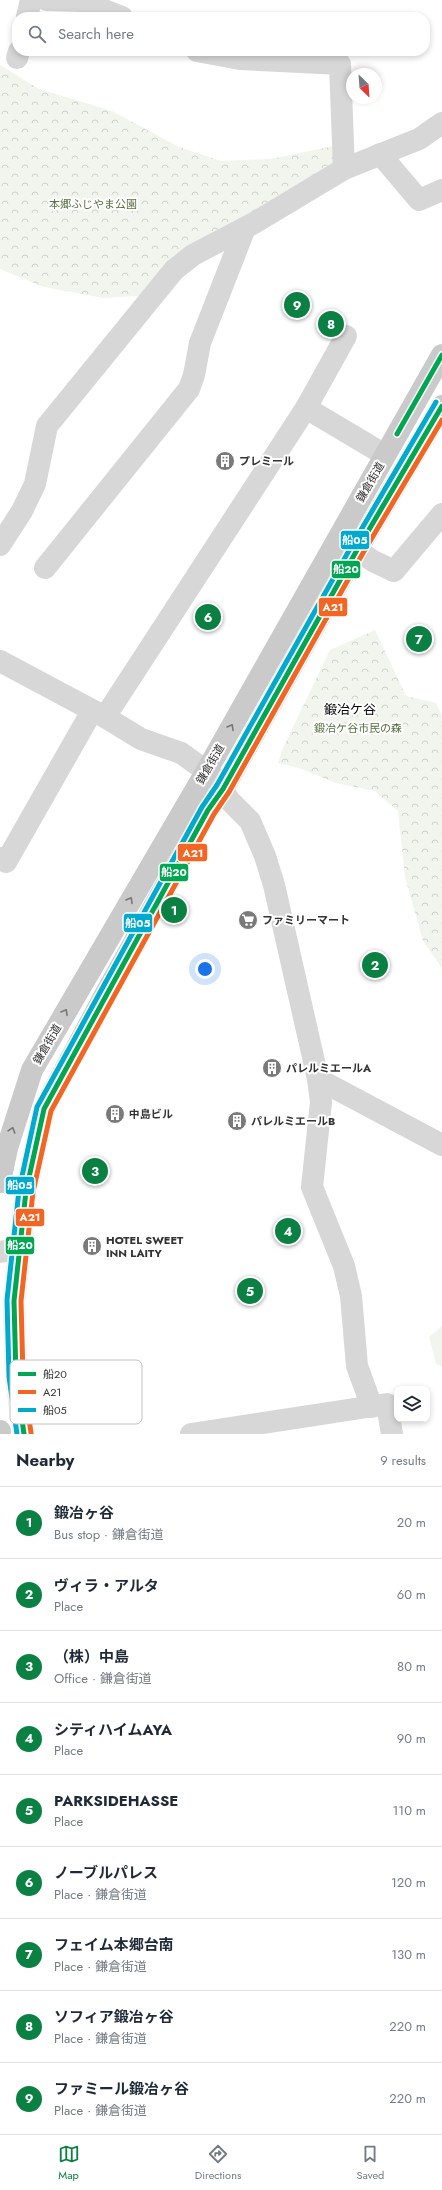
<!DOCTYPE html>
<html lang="en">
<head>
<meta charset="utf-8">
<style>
	:root { --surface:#fff; --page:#f6f6f7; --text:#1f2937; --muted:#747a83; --line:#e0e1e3; --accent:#0b8043 }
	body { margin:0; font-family:Jost,"Noto Sans JP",sans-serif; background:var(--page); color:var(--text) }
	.controls { position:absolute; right:12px; bottom:12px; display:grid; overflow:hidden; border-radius:8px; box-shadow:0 2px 6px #0003 }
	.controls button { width:36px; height:36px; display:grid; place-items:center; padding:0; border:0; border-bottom:1px solid var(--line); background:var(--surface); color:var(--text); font:20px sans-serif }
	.compass { position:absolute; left:346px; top:68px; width:36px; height:36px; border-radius:50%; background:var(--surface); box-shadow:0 2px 6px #0003; rotate:155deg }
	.you { position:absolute; left:205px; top:969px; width:14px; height:14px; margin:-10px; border:3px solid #fff; border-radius:50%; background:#1a73e8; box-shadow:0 0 0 6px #1a73e833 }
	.badge { display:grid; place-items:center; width:26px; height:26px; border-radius:50%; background:var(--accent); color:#fff; font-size:13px; font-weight:700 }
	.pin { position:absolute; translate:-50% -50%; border:2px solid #fff; box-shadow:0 1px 4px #0006 }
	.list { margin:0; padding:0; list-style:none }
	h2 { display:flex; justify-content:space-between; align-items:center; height:52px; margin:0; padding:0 16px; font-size:17px }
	h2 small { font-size:13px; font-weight:400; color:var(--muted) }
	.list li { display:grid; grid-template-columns:26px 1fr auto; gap:12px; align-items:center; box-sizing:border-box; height:72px; padding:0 16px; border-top:1px solid var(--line) }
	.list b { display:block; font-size:15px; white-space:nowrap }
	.list p { margin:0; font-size:13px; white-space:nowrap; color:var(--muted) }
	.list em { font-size:13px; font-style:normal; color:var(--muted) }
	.icon { flex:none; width:22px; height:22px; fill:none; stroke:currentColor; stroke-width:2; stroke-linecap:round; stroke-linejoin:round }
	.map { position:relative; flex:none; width:442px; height:1434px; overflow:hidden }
	.search { position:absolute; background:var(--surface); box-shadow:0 2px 6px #0003; left:12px; right:12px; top:12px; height:44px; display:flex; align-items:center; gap:10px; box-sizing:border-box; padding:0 14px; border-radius:16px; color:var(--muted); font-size:15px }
	.sheet { height:700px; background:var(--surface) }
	nav { display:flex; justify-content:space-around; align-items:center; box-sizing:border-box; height:56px; border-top:1px solid var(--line); background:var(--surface); font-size:11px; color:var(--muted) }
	nav a { display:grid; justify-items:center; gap:2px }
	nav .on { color:var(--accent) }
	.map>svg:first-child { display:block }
</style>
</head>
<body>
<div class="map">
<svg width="442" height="1434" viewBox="0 0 442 1434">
	<defs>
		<pattern id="forest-crowns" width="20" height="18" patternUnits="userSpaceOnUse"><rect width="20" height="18" fill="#f1f5ed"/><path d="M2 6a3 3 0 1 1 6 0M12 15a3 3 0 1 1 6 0" fill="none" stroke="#cfd2cc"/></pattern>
	</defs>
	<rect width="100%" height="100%" fill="#fff"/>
	<path fill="#f1f5ed" d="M442,1326V1366L436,1364L429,1337Z"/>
	<g fill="url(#forest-crowns)">
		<path d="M0,65L39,89L112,111L179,147L221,161L271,159L343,144L344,169L287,204L154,295L104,298L44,287L0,269Z"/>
		<path d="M375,630L406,696L436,703L442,716V968L423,941L405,877L398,811L375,791L336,783L299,768L278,763L283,748L330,650Z"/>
	</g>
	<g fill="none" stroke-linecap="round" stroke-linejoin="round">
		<g stroke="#d7d7d7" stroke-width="22">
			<path d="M47,0L81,1L122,17"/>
			<path d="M27,17L31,0"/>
			<path d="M197,51L240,59L340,64L344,169"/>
			<path d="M17,58L19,51"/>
			<path d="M380,154L419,200L442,190"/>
			<path d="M306,408L346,336"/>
			<path d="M0,545L22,511L35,484L47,426L174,270L193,255L254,223L344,169L419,139L442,123"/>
			<path d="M357,550L373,561L394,571L442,514"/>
			<path d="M45,568L189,389L194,375L200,343L245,228"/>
			<path d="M0,661L105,717L141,739L181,753L195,763L217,780L229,800L250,821L265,856L274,885L318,1079L321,1102L312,1187L344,1266L351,1296L357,1366L372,1407"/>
			<path d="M105,717L306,408L385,455"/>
			<path d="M0,858L6,862L92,711"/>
			<path d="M318,1079L442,1145"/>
			<path d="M0,1252L19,1249"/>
			<path d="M191,1434L387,1404L392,1434"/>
		</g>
		<g stroke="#cacaca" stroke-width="22">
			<path d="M0,1182L7,1148L32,1070L206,772L442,355"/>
			<path d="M0,1431V1434"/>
			<path d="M24,1434L16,1377L14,1301L26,1191L44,1109L105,995L208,810L223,789L357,550L442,406"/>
		</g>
		<defs>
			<g id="bus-1">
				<path d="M397,434L442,355"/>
				<path d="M24,1434L16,1377L14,1301L26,1191L44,1109L208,810L223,789L357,550L442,406"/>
			</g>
			<path id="bus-2" d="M31,1433L23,1376L21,1301L33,1192L51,1111L214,814L229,792L363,553L442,420"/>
			<path id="bus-3" d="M17,1434L9,1377L7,1300L19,1190L37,1107L202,807L217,785L351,547L436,402"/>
		</defs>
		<use href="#bus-1" stroke="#fff" stroke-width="8"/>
		<use href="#bus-2" stroke="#fff" stroke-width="8"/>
		<use href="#bus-3" stroke="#fff" stroke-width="8"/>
		<use href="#bus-1" stroke="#00a651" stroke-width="5"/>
		<use href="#bus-2" stroke="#f26522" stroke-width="5"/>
		<use href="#bus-3" stroke="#00a9ce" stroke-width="5"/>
	</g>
	<defs><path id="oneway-chevron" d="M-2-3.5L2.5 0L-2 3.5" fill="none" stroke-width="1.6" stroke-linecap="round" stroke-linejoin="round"/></defs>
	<g stroke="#777">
		<use href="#oneway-chevron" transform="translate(231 727) rotate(-60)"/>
		<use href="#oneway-chevron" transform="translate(130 900) rotate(-60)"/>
		<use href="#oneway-chevron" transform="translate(65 1012) rotate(-60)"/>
		<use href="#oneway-chevron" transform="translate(12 1130) rotate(-73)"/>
	</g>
	<defs>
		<symbol id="building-disc" viewBox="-11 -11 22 22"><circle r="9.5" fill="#7a7a7a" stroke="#fff"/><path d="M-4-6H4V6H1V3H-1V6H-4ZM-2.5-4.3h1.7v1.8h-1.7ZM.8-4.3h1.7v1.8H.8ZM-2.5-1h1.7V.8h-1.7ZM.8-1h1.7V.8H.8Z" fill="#fff"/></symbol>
		<symbol id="supermarket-disc" viewBox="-11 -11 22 22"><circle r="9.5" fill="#7a7a7a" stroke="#fff"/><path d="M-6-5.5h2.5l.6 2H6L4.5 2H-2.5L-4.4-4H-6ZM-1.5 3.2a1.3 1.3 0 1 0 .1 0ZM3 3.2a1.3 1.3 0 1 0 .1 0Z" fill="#fff"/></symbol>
	</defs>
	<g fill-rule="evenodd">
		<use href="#building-disc" x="214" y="450" width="22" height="22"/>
		<use href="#supermarket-disc" x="237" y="909" width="22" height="22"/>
		<use href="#building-disc" x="261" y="1057" width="22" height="22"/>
		<use href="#building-disc" x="104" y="1103" width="22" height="22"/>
		<use href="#building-disc" x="226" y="1110" width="22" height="22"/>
		<use href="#building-disc" x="81" y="1235" width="22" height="22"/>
	</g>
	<g text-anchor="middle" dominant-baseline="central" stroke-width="4" stroke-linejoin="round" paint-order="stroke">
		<g font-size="11" fill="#56703f" stroke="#fff">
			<text x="93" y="204">本郷ふじやま公園</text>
			<text x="358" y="728">鍛冶ケ谷市民の森</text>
		</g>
		<g font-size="11" font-weight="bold" fill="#333" stroke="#fff" text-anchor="start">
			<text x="239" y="461">プレミール</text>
			<text x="262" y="920">ファミリーマート</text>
			<text x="286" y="1068">パレルミエールA</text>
			<text x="129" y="1114">中島ビル</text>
			<text x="251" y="1121">パレルミエールB</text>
			<text x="106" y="1240">HOTEL SWEET<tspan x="106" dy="13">INN LAITY</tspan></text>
		</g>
		<g font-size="11" fill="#333" stroke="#fff">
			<text transform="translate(370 482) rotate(-60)">鎌倉街道</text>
			<text transform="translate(210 764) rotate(-60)">鎌倉街道</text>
			<text transform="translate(47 1044) rotate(-60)">鎌倉街道</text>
		</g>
		<g font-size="13" fill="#000" stroke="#fff">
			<text x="350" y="709">鍛冶ケ谷</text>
		</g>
	</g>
	<rect x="10" y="1360" width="132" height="64" rx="6" fill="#fff" stroke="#c2c2c2" stroke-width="1"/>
	<rect x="18" y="1372" width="18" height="4" fill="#00a651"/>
	<rect x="18" y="1390" width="18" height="4" fill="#f26522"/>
	<rect x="18" y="1408" width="18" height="4" fill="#00a9ce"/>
	<g font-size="11" fill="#333">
		<text x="43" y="1378">船20</text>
		<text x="43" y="1396">A21</text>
		<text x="43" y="1414">船05</text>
	</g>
	<g stroke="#fff" stroke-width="1.5">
		<rect x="340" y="530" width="30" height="20" rx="4" fill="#00a9ce"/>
		<rect x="331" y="560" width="30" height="19" rx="4" fill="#00a651"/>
		<rect x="318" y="597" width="30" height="20" rx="4" fill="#f26522"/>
		<rect x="177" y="843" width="31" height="19" rx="4" fill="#f26522"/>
		<rect x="159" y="863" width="30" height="19" rx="4" fill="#00a651"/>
		<rect x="123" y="913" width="30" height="20" rx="4" fill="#00a9ce"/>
		<rect x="5" y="1176" width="30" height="19" rx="4" fill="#00a9ce"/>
		<rect x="15" y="1208" width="30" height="19" rx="4" fill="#f26522"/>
		<rect x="5" y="1236" width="30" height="19" rx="4" fill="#00a651"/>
	</g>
	<g font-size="11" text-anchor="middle" font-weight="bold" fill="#fff">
		<text x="355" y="544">船05</text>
		<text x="346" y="573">船20</text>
		<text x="333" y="611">A21</text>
		<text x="193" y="857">A21</text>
		<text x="174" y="876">船20</text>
		<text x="138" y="927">船05</text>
		<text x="20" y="1189">船05</text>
		<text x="30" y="1221">A21</text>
		<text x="20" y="1249">船20</text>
	</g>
</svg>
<div class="controls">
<button><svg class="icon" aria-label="layers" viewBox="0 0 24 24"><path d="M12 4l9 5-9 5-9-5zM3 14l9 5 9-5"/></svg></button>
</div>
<svg class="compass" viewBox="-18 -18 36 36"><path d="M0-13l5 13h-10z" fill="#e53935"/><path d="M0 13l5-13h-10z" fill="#747a83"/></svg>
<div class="you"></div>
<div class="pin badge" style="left:174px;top:910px">1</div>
<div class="pin badge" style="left:375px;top:965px">2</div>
<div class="pin badge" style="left:95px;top:1171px">3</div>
<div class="pin badge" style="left:288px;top:1231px">4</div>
<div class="pin badge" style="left:250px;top:1291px">5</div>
<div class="pin badge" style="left:208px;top:617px">6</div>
<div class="pin badge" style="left:419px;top:639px">7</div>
<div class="pin badge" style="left:331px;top:324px">8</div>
<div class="pin badge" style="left:297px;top:305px">9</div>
<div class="search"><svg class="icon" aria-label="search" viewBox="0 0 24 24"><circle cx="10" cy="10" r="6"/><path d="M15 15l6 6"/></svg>Search here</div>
</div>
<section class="sheet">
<h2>Nearby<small>9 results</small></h2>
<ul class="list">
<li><span class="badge">1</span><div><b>鍛冶ヶ谷</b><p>Bus stop · 鎌倉街道</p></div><em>20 m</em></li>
<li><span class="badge">2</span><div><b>ヴィラ・アルタ</b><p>Place</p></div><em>60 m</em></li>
<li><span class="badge">3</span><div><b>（株）中島</b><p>Office · 鎌倉街道</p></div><em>80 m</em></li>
<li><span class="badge">4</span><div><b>シティハイムAYA</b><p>Place</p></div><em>90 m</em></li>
<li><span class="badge">5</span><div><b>PARKSIDEHASSE</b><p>Place</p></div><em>110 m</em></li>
<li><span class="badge">6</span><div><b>ノーブルパレス</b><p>Place · 鎌倉街道</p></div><em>120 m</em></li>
<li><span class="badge">7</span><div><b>フェイム本郷台南</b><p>Place · 鎌倉街道</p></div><em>130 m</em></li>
<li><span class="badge">8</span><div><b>ソフィア鍛冶ヶ谷</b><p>Place · 鎌倉街道</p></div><em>220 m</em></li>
<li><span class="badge">9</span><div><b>ファミール鍛冶ヶ谷</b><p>Place · 鎌倉街道</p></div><em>220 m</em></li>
</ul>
</section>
<nav>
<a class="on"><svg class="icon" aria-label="map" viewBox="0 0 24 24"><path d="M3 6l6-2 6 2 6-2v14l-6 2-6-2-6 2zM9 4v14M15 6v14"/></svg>Map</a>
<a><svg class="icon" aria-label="directions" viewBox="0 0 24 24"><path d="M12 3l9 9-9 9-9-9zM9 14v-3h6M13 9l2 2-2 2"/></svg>Directions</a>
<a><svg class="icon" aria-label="saved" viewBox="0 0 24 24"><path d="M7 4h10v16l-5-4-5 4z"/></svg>Saved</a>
</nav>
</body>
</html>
